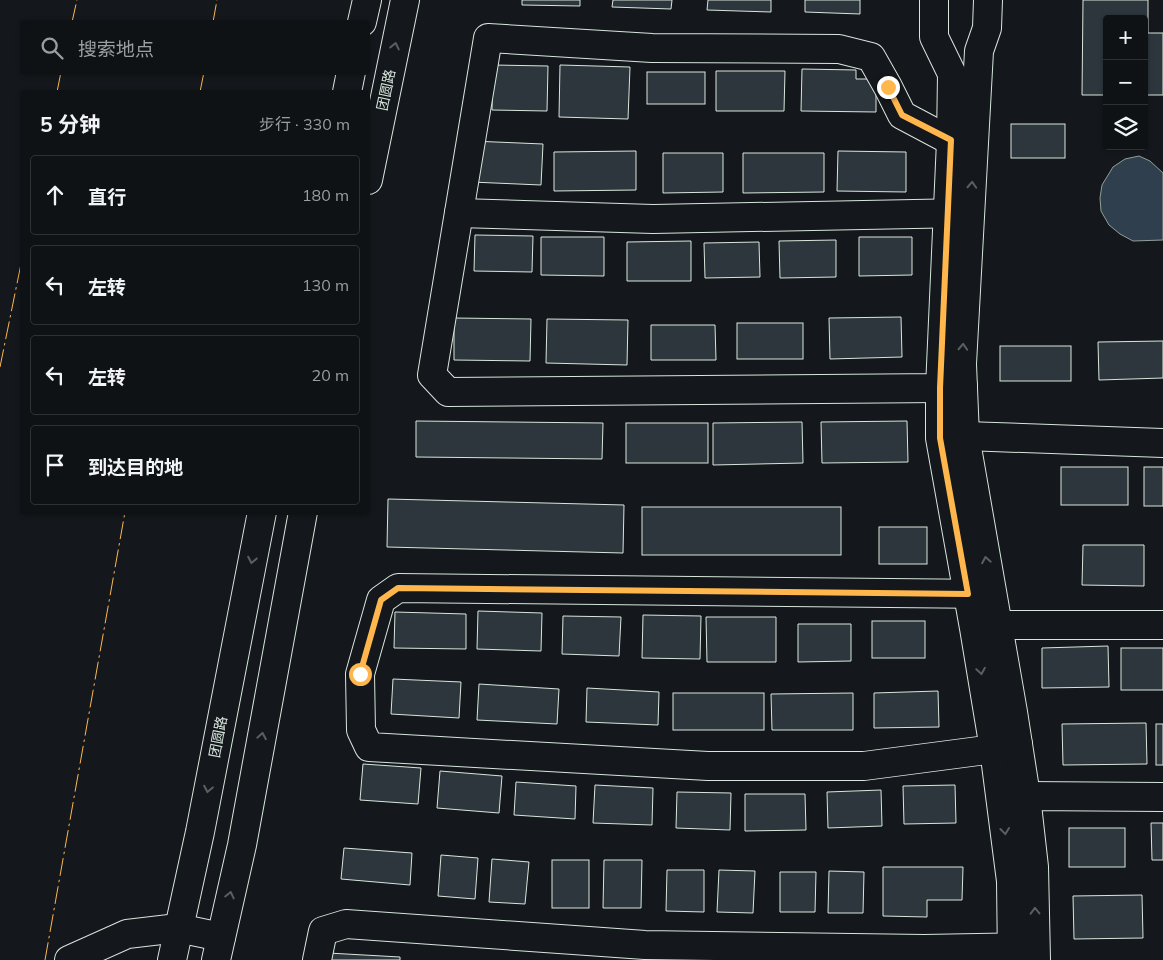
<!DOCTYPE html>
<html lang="zh">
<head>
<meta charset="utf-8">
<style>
	:root { --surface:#0f1215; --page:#1d2022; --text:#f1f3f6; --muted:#9b9ea0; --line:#2f3234 }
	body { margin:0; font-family:Mulish,"Noto Sans SC",sans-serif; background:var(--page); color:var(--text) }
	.controls { position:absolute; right:15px; top:15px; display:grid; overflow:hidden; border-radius:5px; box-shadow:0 1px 4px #0004 }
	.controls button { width:45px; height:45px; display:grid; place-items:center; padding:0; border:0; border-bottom:1px solid var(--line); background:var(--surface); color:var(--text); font:25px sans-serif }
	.stop { position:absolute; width:15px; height:15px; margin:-11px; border:4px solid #ffb74d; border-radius:50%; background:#fff }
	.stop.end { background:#ffb74d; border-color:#fff; box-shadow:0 1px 5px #0008 }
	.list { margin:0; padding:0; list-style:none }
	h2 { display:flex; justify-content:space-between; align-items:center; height:65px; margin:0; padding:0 20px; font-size:21px }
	h2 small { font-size:16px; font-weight:400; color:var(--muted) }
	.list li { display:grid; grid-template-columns:32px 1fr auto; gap:15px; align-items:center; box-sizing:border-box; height:80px; margin:0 10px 10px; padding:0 10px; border:1px solid var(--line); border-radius:5px }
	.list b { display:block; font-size:19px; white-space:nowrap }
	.list em { font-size:16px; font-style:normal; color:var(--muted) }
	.icon { flex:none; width:28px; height:28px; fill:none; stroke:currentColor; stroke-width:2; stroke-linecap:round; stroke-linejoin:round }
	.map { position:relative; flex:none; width:1163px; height:960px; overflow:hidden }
	.search { position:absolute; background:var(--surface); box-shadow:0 1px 4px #0004; left:20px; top:20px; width:350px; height:55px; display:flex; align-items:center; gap:12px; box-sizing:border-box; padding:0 18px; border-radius:5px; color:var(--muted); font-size:19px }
	.panel { position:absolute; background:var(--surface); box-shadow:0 1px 4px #0004; left:20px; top:90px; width:350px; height:425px; border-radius:5px }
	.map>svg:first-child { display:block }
</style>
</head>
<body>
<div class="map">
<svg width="1163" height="960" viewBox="0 0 1163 960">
	<rect width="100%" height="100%" fill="#14181c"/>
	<path fill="#2f3f4d" stroke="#939e99" d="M1139,156L1150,161L1163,173V240L1133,241L1120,234L1109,225L1101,211L1100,198L1102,185L1113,167L1125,159Z"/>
	<g fill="#2c363c" stroke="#d8e6dc">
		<path d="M522,0H580V6L522,5Z"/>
		<path d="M613,0H672L671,9L612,7Z"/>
		<path d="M708,0H771V12L707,10Z"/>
		<path d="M805,0H860V14L805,12Z"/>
		<path d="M1083,0H1148V33H1163V95H1144V19H1107V95H1082Z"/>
		<path d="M493,65L548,66L547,111L492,110Z"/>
		<path d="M560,65L630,67L628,119L559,117Z"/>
		<path d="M802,69L856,70V79H876V112L801,111Z"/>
		<path d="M716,71H785L784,111H716Z"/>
		<rect x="647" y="72" width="58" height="32"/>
		<rect x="1011" y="124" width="54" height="34"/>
		<path d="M472,141L543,144L541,185L471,182Z"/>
		<path d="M636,151V190L554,191V152Z"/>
		<path d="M838,151L906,152V192L837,191Z"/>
		<path d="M663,153H723V192L663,193Z"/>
		<path d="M743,153H824V192L743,193Z"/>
		<path d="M475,235L533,236L532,272L474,271Z"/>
		<path d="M541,237H604V276L541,275Z"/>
		<path d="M859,237H912V275L859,276Z"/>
		<path d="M836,240V277L780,278L779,241Z"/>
		<path d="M691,241V281H627V242Z"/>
		<path d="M759,242L760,277L705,278L704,243Z"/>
		<path d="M901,317L902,357L830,359L829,318Z"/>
		<path d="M454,318L531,319L530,361L454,360Z"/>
		<path d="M547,319L628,320L627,365L546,363Z"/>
		<rect x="737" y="323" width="66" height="36"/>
		<path d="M651,325H715L716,360H651Z"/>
		<path d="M1163,341V378L1099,380L1098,342Z"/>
		<rect x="1000" y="346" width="71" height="35"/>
		<path d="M416,421L603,423L602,459L416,457Z"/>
		<path d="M907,421L908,462L822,463L821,422Z"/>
		<path d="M802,422L803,463L713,465V423Z"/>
		<rect x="626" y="423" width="82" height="40"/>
		<rect x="1061" y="467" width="67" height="38"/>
		<rect x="1144" y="467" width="19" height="39"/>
		<path d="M388,499L624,505L623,553L387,547Z"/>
		<rect x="642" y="507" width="199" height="48"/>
		<rect x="879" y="527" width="48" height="37"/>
		<path d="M1083,545H1144V586L1082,585Z"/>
		<path d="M478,611L542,613L541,651L477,649Z"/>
		<path d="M395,612L466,614V649L394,648Z"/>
		<path d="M643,615L701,616L700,659L642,658Z"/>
		<path d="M563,616L621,617L619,656L562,654Z"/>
		<path d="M706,617H776V662H707Z"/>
		<rect x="872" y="621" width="53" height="37"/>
		<path d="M798,624H851V661L798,662Z"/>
		<path d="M1108,646L1109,687L1042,688V648Z"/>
		<rect x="1121" y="648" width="42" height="42"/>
		<path d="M393,679L461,682L459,718L391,714Z"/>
		<path d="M479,684L559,689L557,724L477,720Z"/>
		<path d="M587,688L659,692L658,725L586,722Z"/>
		<path d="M938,691L939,727L874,728V693Z"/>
		<rect x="673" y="693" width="91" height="37"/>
		<path d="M853,693V730H772L771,694Z"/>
		<path d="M1146,723L1147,764L1063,765L1062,724Z"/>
		<rect x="1156" y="724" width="7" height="41"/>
		<path d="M363,764L421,768L418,804L360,800Z"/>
		<path d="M440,771L502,776L499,813L437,808Z"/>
		<path d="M516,782L576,786L575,819L514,815Z"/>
		<path d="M595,785L653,788L652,825L593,823Z"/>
		<path d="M955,785L956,823L904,824L903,786Z"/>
		<path d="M881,790L882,826L828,828L827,792Z"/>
		<path d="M677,792L731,793L730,830L676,828Z"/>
		<path d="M745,794H805L806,830L745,831Z"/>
		<path d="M1151,823H1163V860H1152Z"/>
		<rect x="1069" y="828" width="56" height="39"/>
		<path d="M344,848L412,853L410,885L341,879Z"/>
		<path d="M441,855L478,858L475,899L438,896Z"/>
		<path d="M492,859L529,862L525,904L489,902Z"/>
		<rect x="552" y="860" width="37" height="48"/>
		<path d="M604,860H642L641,908H603Z"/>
		<path d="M883,867H963L962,900H927V917L883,916Z"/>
		<path d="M667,870H704V912L666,911Z"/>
		<path d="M719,870L755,871L753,913L717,912Z"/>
		<path d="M829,871L864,872L863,913H828Z"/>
		<path d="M780,872H816L815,912H780Z"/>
		<path d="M1142,895L1143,938L1074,939L1073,896Z"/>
		<path d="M328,953L400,957V960H328Z"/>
	</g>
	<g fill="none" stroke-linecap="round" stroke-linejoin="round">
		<defs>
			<g id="minor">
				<path d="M934,0V37L952,74L951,141L940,388V438L974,628L994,749L1011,881L1012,960"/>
				<path d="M988,0L987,28L979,51L962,364L965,436L1013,712L1026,796L1034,867L1036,960"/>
				<path d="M362,22L367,0"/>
				<path d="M347,92L351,72"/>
				<path d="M368,180L405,0"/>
				<path d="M459,213L653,219L965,213"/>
				<path d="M963,386L940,388L448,392L432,375L488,38L652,48L839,49L871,57L888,87L902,115L951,141H974"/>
				<path d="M947,437L965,436L1163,443"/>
				<path d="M992,594L398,588L381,600L360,674L361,730L369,747L708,766H864L994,749L1018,744"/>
				<path d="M981,627L998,625H1163"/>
				<path d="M1010,800L1026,796L1163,797"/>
				<path d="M69,960L127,934L178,928L221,937"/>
				<path d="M172,960L200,832L262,512"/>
				<path d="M216,960L242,845L303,512"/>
				<path d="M317,960L323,931L346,924L645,945L924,949L1029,947"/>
			</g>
		</defs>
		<use href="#minor" stroke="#d8e6dc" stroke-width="30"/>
		<use href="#minor" stroke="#14181c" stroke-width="28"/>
		<g stroke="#ffb74d" stroke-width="1" stroke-dasharray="18 4 2.5 4" stroke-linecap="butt">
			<path d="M72,22L77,0"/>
			<path d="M213,22L217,0"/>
			<path d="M57,92L61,72"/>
			<path d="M200,92L204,72"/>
			<path d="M0,367L22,259"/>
			<path d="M45,960L125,512"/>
		</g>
	</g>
	<defs><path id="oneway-chevron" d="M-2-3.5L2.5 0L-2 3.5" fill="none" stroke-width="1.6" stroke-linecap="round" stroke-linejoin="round" transform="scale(1.25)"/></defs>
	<g stroke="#59605f">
		<use href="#oneway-chevron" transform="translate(395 46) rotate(-78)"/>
		<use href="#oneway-chevron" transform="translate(972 185) rotate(-87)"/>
		<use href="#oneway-chevron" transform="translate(963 347) rotate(-87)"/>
		<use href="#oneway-chevron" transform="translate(252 560) rotate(101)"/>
		<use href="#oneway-chevron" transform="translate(986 560) rotate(-100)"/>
		<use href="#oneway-chevron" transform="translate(981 671) rotate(81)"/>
		<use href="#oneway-chevron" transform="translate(262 736) rotate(-80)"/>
		<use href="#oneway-chevron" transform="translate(208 789) rotate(101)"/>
		<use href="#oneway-chevron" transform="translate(1005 831) rotate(83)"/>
		<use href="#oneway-chevron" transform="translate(230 895) rotate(-77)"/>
		<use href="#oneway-chevron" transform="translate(1035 911) rotate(-91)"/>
	</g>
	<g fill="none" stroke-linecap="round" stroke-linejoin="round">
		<path stroke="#ffb74d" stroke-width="6" d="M360,674L381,600L398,588L968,594L940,438V388L951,140L902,115L888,87"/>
	</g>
	<g text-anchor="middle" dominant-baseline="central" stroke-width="4" stroke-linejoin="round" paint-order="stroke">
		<g font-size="14" fill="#d8e6dc" stroke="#14181c">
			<text transform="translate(386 90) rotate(-78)">团圆路</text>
			<text transform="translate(218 737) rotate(-79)">团圆路</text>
		</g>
	</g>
</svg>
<div class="controls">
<button>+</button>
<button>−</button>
<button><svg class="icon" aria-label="layers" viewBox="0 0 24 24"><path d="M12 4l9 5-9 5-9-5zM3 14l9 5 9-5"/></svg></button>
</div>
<div class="stop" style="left:360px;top:674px"></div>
<div class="stop end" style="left:888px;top:87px"></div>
<div class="search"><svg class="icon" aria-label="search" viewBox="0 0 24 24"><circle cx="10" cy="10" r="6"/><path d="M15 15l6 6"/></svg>搜索地点</div>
<section class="panel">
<h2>5 分钟<small>步行 · 330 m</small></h2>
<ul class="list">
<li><svg class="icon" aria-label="ahead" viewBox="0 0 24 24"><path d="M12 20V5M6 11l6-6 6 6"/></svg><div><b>直行</b></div><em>180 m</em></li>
<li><svg class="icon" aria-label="left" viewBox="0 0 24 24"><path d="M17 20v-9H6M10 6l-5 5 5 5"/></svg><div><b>左转</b></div><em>130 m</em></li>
<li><svg class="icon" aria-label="left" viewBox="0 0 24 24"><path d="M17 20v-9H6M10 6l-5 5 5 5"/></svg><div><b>左转</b></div><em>20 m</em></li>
<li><svg class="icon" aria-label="arrive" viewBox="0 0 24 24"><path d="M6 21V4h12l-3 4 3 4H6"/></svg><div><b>到达目的地</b></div></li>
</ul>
</section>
</div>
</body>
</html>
